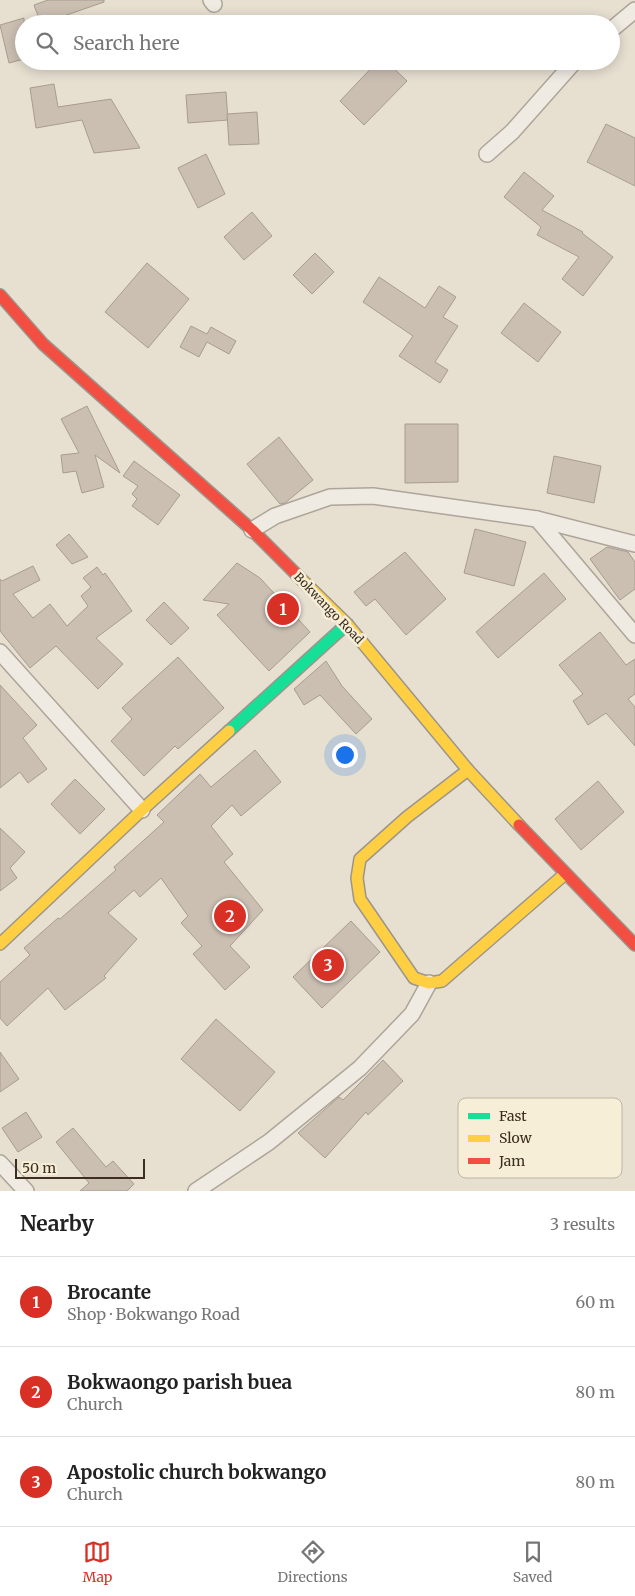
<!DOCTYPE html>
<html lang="en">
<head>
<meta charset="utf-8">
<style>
	:root { --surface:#fff; --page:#f6f6f6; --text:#222; --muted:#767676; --line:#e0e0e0; --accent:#d93025 }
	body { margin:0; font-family:Merriweather,serif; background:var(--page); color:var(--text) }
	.scale { position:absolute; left:15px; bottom:12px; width:130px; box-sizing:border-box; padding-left:5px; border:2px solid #3d2e20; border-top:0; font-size:14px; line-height:18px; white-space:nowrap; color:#3d2e20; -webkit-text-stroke:4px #f7eed8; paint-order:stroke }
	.you { position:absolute; left:344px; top:754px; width:18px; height:18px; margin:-12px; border:4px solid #fff; border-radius:50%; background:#1a73e8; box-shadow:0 0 0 8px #1a73e833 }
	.badge { display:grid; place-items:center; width:32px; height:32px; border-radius:50%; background:var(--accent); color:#fff; font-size:16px; font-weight:700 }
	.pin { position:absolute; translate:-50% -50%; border:2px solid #fff; box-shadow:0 1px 5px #0006 }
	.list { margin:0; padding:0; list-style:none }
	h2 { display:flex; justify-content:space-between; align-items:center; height:65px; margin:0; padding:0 20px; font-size:21px }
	h2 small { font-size:16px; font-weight:400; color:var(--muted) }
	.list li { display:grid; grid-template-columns:32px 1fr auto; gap:15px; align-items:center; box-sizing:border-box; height:90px; padding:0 20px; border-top:1px solid var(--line) }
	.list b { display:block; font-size:19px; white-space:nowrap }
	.list p { margin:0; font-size:16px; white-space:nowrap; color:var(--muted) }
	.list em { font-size:16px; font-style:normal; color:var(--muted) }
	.icon { flex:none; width:28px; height:28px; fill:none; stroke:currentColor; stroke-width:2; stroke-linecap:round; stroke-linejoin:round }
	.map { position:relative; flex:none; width:635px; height:1191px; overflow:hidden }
	.search { position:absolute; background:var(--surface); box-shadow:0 2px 12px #0003; left:15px; right:15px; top:15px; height:55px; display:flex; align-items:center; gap:12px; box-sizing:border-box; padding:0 18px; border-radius:28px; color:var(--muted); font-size:19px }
	.sheet { height:335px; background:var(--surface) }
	nav { display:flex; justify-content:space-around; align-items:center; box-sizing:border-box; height:70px; border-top:1px solid var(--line); background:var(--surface); font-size:14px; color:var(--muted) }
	nav a { display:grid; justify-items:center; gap:2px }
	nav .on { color:var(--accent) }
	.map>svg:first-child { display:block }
</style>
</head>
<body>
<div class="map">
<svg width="635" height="1191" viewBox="0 0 635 1191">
	<rect width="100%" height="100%" fill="#e7e0d1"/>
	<g fill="#cbbfb2" stroke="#a89c90">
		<path d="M48,0H104V2L41,24L34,5Z"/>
		<path d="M24,18V59L9,63L0,25Z"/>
		<path d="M378,61H386L407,81L364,125L340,101Z"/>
		<path d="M54,84L58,107L111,99L140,148L94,153L82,120L36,128L30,88Z"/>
		<path d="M226,92L228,120L188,123L186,95Z"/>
		<path d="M257,112L259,144L229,145L227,114Z"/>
		<path d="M606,124L635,138V186L587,162Z"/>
		<path d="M206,154L225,194L198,208L178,168Z"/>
		<path d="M524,172L554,196L542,210L583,232L582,233L613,257L583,296L562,279L579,257L537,235L541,227L504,197Z"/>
		<path d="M252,212L272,236L244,260L224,237Z"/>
		<path d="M315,253L334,272L312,294L293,275Z"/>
		<path d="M147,263L189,299L148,348L105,312Z"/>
		<path d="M379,277L425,308L439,286L456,297L443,317L458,326L435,362L448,370L440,383L399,356L413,336L363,302Z"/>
		<path d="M524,303L561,332L538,362L501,333Z"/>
		<path d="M191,326L207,334L211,327L236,341L229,354L207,342L199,357L180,347Z"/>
		<path d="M87,406L120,473L95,455L104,487L82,493L76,471L63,473L61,455L79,453L61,419Z"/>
		<path d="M405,424H458V482L405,483Z"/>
		<path d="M279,437L313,480L285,503L280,504L247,464Z"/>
		<path d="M554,456L601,466L594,503L547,493Z"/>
		<path d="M134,461L180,495L158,525L132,506L137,499L132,494L138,486L123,476Z"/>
		<path d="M475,529L526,542L514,586L464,573Z"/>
		<path d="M69,534L88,557L72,564L56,545Z"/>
		<path d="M607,547L628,552L635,562V589L620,600L590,559Z"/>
		<path d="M405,552L446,599L406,635L375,599L366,606L354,592Z"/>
		<path d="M237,563L260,578L310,632L269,671L217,615L229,604L203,600Z"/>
		<path d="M33,566L40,580L13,594L33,618L50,604L67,626L88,606L81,596L91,587L83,578L97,567L103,575L105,573L132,611L96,638L123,664L98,689L56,646L30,668L0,631V579L2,581Z"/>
		<path d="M544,573L566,599L498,658L476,632Z"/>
		<path d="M164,602L189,628L171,645L146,620Z"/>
		<path d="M600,632L626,665L635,659V694L628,699L635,707V746L606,713L588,725L573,701L583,694L559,665Z"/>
		<path d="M178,657L224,708L178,749L175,746L144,776L111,741L132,719L122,708Z"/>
		<path d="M326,661L342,686L372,719L356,734L320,695L304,705L294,689Z"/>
		<path d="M0,685L37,725L23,738L47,769L28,783L20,772L0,788Z"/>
		<path d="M255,750L281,782L241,816L232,805L211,826L233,854L224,862L263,910L230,946L250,967L225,990L193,954L202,946L181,923L188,916L161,878L140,897L134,890L108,913L137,939L104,976L106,978L65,1010L48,988L7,1026L0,1018V982L30,955L24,948L58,918L60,919L116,870L114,867L164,822L157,815L200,774L211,787Z"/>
		<path d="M75,779L105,809L80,834L51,804Z"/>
		<path d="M598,781L624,812L581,850L555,819Z"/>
		<path d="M0,828L25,852L10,868L17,878L0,891Z"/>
		<path d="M351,921L380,952L322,1008L293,977Z"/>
		<path d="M216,1019L275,1072L240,1111L181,1059Z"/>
		<path d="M0,1052L19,1079L0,1092Z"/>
		<path d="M383,1060L403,1081L368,1115L366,1112L325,1158L298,1133L339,1097L343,1100Z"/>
		<path d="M26,1112L42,1137L18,1152L2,1128Z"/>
		<path d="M73,1128L106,1167L113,1161L134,1184L127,1191H80L89,1183L56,1142Z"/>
	</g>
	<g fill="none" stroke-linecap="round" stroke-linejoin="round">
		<defs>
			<g id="street">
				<path d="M211,0L214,4"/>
				<path d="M611,30L635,10"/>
				<path d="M487,154L512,132L575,61"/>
				<path d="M537,519L635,635"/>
				<path d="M252,530L275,516L330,497L373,496L537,519L635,544"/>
				<path d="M0,652L142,810"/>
				<path d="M0,1163L26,1191"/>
				<path d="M196,1191L269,1142L360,1068L412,1014L429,983"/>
			</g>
			<path id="fast" d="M229,731L347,624"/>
			<g id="slow">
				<path d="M300,578L347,624L468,770L519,825"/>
				<path d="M468,770L407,817L360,859L357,878L360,899L414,978L429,983L442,981L565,874"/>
				<path d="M0,944L142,810L229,731"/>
			</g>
			<g id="jam">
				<path d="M0,295L43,344L252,530L300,578"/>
				<path d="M519,825L635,945"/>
			</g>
		</defs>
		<use href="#street" stroke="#ada599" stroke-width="18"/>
		<use href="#fast" stroke="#9c958a" stroke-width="14"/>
		<use href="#slow" stroke="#9c958a" stroke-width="14"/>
		<use href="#jam" stroke="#9c958a" stroke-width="14"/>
		<use href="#street" stroke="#efebe3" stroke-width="15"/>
		<use href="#fast" stroke="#16e098" stroke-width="11"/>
		<use href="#slow" stroke="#ffcf43" stroke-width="11"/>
		<use href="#jam" stroke="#f24e42" stroke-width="11"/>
	</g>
	<g text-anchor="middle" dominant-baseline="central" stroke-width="5" stroke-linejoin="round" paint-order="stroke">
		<g font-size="12" fill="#3d2e20" stroke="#f7eed8">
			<text transform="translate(329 608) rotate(46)">Bokwango Road</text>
		</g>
	</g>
	<rect x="458" y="1098" width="164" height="80" rx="8" fill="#f7eed8" stroke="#bfb4a1" stroke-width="1"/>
	<rect x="468" y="1113" width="22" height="6" fill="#16e098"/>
	<rect x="468" y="1135" width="22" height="7" fill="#ffcf43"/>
	<rect x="468" y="1158" width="22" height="6" fill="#f24e42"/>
	<g font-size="14" fill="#3d2e20">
		<text x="499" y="1121">Fast</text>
		<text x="499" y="1143">Slow</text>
		<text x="499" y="1166">Jam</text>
	</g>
</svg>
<div class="scale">50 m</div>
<div class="you"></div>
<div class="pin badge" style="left:283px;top:609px">1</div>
<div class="pin badge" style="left:230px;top:916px">2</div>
<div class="pin badge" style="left:328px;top:965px">3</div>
<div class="search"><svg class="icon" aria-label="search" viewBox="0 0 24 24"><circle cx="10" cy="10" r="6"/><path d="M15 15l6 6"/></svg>Search here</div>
</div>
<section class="sheet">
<h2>Nearby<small>3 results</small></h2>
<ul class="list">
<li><span class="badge">1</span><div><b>Brocante</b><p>Shop · Bokwango Road</p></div><em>60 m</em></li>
<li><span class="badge">2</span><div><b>Bokwaongo parish buea</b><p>Church</p></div><em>80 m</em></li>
<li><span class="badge">3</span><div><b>Apostolic church bokwango</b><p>Church</p></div><em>80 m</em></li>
</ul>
</section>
<nav>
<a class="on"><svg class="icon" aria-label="map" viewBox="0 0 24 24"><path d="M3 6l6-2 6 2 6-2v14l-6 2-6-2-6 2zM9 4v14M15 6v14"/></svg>Map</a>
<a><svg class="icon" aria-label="directions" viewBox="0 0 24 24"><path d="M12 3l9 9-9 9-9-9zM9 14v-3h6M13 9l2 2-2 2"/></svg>Directions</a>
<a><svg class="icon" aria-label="saved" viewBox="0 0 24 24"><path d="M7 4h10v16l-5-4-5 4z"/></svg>Saved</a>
</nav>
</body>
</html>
